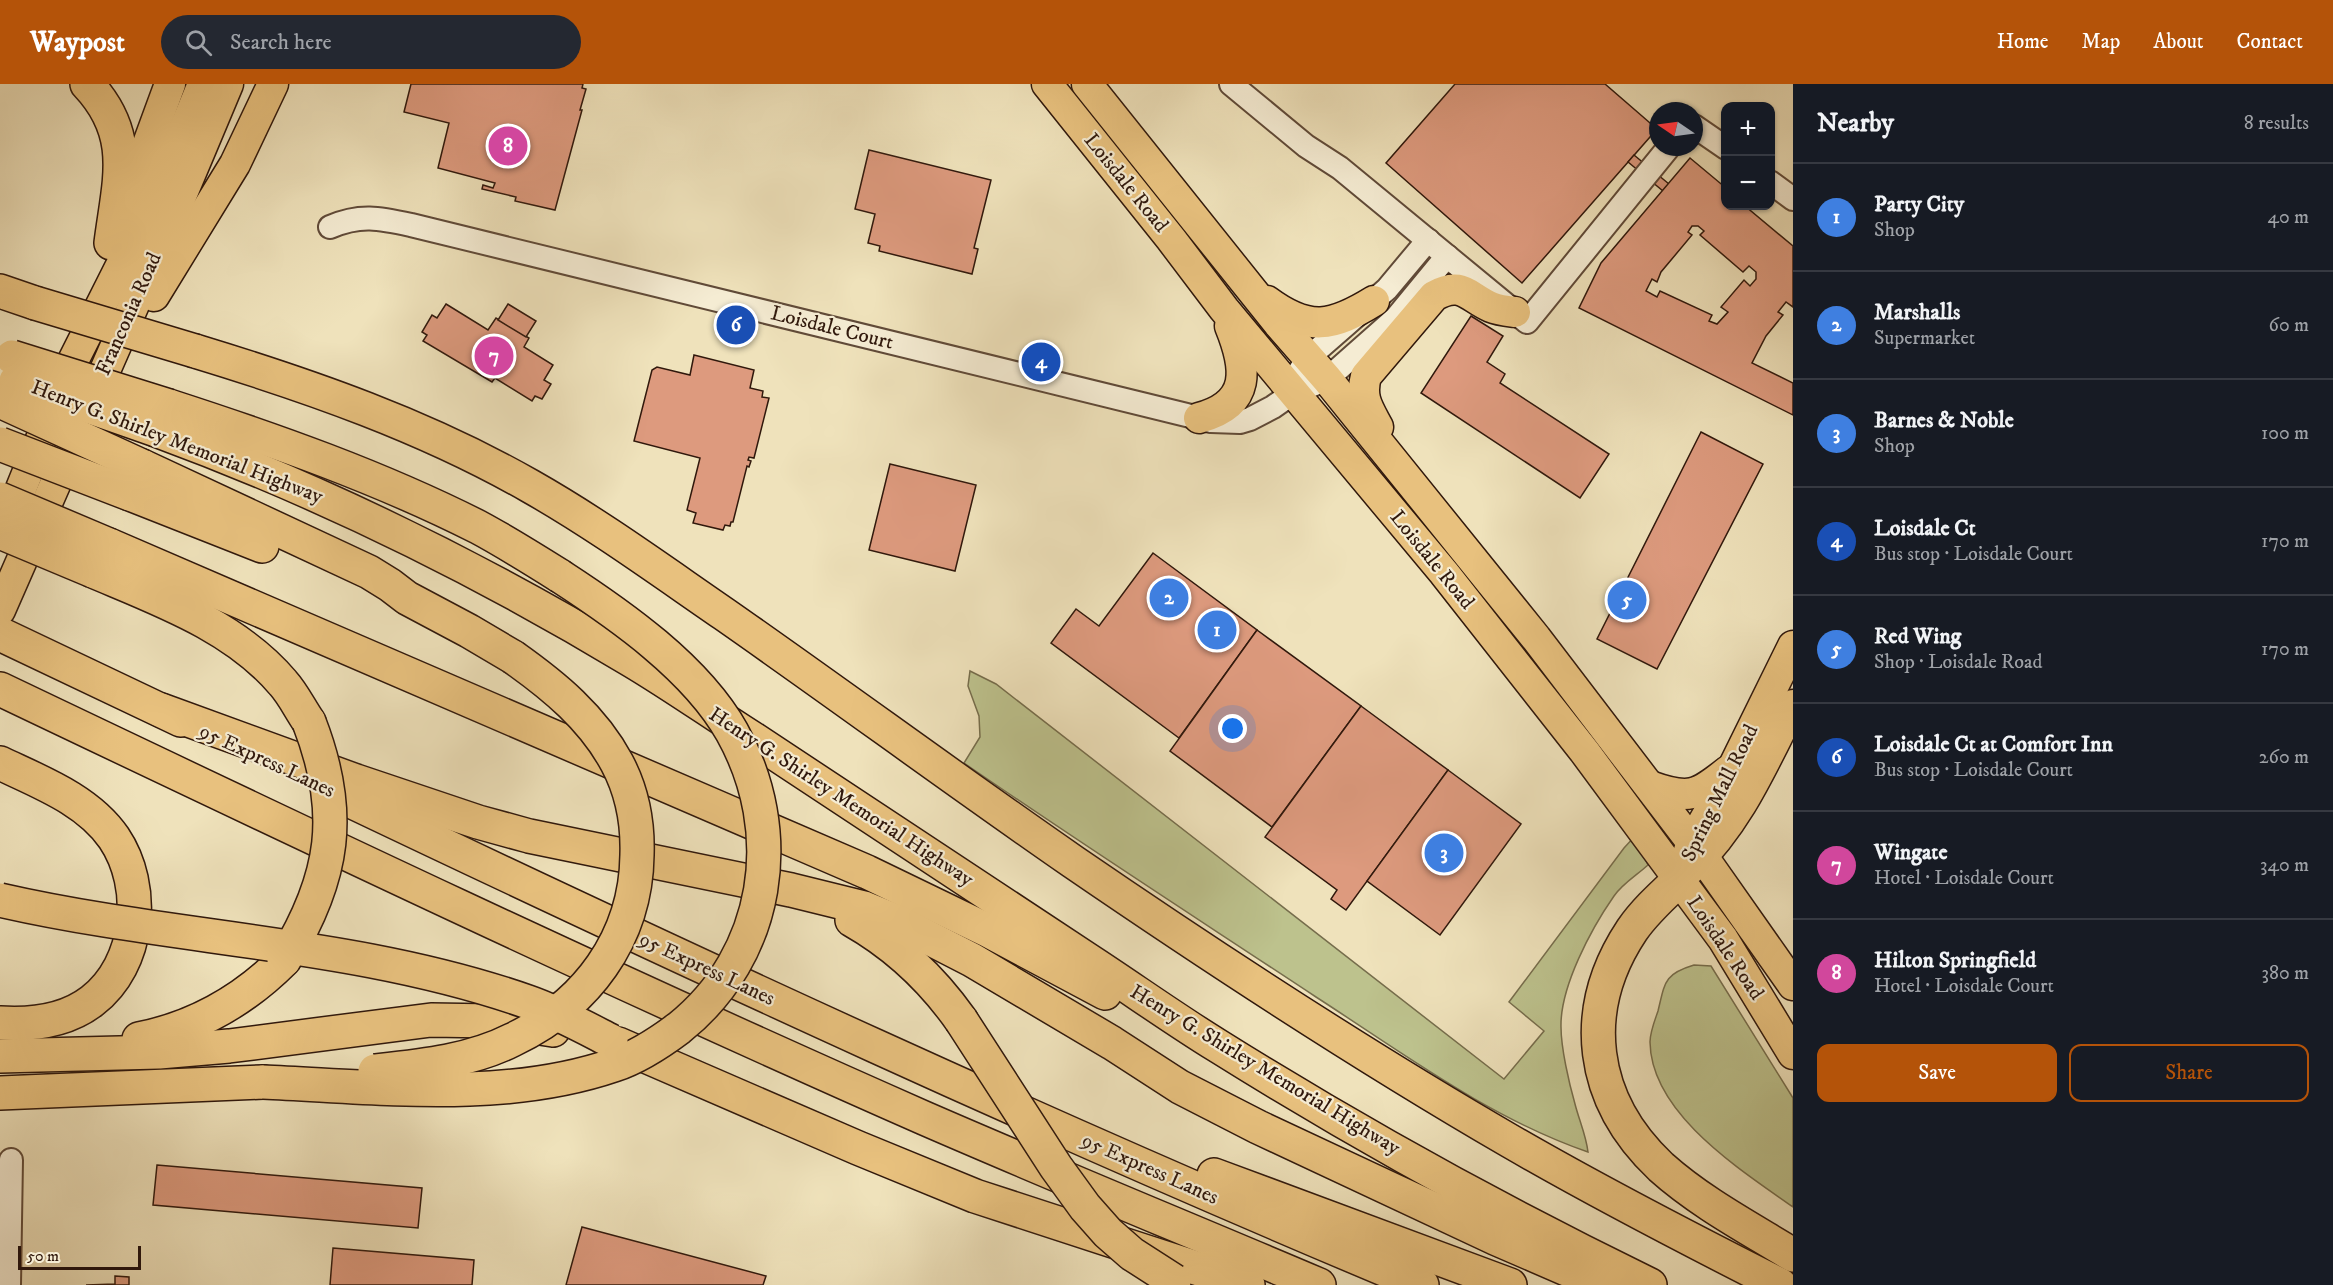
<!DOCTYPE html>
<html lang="en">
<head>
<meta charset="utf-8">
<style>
	:root { --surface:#171b24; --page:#242831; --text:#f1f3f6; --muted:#9ea1a6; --line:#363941; --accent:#b45309 }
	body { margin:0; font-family:"IM FELL DW Pica",serif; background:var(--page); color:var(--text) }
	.controls { position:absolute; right:18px; top:18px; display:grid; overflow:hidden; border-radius:12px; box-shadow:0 2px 4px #0004 }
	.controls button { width:54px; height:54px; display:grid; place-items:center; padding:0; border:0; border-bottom:2px solid var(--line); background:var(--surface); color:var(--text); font:30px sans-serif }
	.compass { position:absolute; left:1649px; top:18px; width:54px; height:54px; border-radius:50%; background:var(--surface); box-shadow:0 2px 4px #0004; rotate:283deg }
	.scale { position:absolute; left:18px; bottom:15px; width:123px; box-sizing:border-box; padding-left:6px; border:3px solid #30180c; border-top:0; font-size:16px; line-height:21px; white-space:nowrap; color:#30180c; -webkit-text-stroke:4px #f5ecd3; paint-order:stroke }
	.you { position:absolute; left:1233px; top:645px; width:21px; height:21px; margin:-15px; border:4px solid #fff; border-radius:50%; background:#1a73e8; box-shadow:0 0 0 9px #1a73e833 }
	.badge { display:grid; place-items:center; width:39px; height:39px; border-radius:50%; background:var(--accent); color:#fff; font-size:20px; font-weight:700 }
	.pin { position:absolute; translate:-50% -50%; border:3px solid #fff; box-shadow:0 2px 6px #0006 }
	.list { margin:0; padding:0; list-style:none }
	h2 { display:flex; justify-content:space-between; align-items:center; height:78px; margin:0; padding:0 24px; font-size:26px }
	h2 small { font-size:20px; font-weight:400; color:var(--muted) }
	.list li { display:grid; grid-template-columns:39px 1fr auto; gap:18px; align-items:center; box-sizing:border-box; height:108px; padding:0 24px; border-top:2px solid var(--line) }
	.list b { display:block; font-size:22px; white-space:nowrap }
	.list p { margin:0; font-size:20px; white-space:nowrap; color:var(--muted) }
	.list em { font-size:20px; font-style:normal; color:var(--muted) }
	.actions { display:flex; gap:12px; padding:18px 24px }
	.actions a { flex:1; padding:14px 0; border:2px solid var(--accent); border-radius:12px; text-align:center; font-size:21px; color:var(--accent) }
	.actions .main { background:var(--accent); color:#fff }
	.icon { flex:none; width:33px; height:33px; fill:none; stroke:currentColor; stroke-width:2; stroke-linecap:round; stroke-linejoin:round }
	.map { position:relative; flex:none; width:1793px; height:1201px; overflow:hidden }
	header { display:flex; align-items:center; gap:36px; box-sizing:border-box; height:84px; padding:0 30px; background:var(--accent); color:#fff }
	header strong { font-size:28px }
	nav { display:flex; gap:33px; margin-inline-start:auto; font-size:21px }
	.search { width:420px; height:54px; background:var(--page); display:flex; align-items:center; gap:15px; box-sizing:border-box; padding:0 21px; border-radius:33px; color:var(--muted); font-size:22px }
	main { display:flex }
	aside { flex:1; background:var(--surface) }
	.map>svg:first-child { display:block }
</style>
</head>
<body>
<header>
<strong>Waypost</strong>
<div class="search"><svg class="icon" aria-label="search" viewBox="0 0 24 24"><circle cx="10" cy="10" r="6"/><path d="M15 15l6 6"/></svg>Search here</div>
<nav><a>Home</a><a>Map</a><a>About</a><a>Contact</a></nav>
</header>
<main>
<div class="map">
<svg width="1793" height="1201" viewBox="0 0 1793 1201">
	<rect width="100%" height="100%" fill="#efe2bb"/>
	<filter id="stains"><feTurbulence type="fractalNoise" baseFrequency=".00333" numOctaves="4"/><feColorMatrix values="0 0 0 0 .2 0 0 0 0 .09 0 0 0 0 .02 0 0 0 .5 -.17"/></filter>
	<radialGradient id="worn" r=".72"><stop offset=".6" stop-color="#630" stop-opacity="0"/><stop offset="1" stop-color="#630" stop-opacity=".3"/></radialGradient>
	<g fill="#bdc28d" stroke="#766d4c" stroke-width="1.5">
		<path d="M970,587L996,600L1504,995L1544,947L1509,918L1624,764L1635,752L1648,781C1637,791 1622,800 1614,812C1591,845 1560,903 1561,943C1561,964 1569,999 1575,1020C1579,1036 1586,1051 1588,1068C1489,1034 1403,969 1316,913C1198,835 1080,759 964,679L980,653L979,632L968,602Z"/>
		<path d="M1694,881L1711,882L1793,1014V1123C1741,1086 1651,1030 1650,958C1650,948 1655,936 1658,927C1665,898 1664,890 1694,881Z"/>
	</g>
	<g fill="#dd9a7e" stroke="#30180c" stroke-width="1.5" fill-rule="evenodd">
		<path d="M411,0H583L582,4L586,5L580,26H582L555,126L515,117L516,113L482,105L483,101L493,104L495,99L438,84L449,39L404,28Z"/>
		<path d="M1455,0H1605L1657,45L1522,199L1386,79Z"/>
		<path d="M869,66L991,96L974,164L978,165L972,190L879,167L880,162L868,159L875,130L855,125Z"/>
		<path d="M1634,71L1669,100L1663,107L1628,78Z"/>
		<path d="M1690,74L1726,104V122H1745L1793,162V223L1786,218L1778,228L1783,231L1766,252L1752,279L1793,299V331L1579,224L1601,179ZM1692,142H1698L1704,147L1700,151L1743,188L1749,182L1756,188V195L1750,202L1744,196L1721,223L1728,228L1717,240L1709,237L1712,231L1660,207L1657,213L1646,207L1652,195L1657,198L1661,188L1692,151L1688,148Z"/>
		<path d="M446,220L488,246L496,234L529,254L524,263L553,281L544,296L551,300L542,315L535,312L532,317L495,294L492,298L423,257L427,251L422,248L432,231L437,234Z"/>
		<path d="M508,220L536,237L526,253L498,236Z"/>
		<path d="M1471,232L1503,252L1487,278L1505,290L1500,299L1609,370L1580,414L1421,309Z"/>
		<path d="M694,271L754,286L750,304L763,307L762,313L769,314L754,374L749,373L748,376L751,377L749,383L747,382L733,438H731L730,442L725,441L723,446L693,439L696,429L687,426L700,374L634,357L652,286L657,283L690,291Z"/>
		<path d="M1701,348L1763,380L1657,585L1597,555Z"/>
		<path d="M890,380L976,401L955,487L869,466Z"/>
		<path d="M1153,469L1257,546L1179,654L1051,559L1076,525L1099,542Z"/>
		<path d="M1257,546L1361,622L1272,743L1170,667Z"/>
		<path d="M1361,622L1448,686L1346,826L1331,815L1337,806L1265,753Z"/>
		<path d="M1448,686L1521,740L1440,851L1367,797Z"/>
		<path d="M157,1081L422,1104L418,1144L153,1121Z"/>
		<path d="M582,1143L766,1192L763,1201H566Z"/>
		<path d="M333,1164L474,1176L472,1201H330Z"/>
		<path d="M115,1192L129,1193V1201H86L115,1200Z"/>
	</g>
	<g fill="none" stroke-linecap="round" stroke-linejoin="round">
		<defs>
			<g id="minor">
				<path d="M1231,0L1306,62L1340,84L1527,238L1669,63"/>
				<path d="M1694,42L1726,64"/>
				<path d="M1770,98L1793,115"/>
				<path d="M330,143C360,130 379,134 411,141L1211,337L1240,338L1250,335L1273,323L1293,309L1327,295L1396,234L1447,172"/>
				<path d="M1293,309L1299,288L1308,274L1387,205L1428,156"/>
				<path d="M9,1201L11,1076"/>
			</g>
			<g id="major">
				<path d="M1047,0L1171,155L1224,225L1444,489L1584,667L1723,855L1793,970"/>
				<path d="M1087,0L1278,239L1327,295L1536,554L1703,773L1793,901"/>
				<path d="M123,128L170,0"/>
				<path d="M154,212L235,80L273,0"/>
				<path d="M1267,217C1309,248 1332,243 1374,217"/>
				<path d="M1199,334C1252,320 1247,284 1230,242"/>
				<path d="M1378,343C1368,324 1360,314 1366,292L1434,212C1462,196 1468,213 1491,223C1498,226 1507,227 1515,228"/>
				<path d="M5,444L71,281L160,104L203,0"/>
				<path d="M0,526L171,136L228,0"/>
				<path d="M1650,702C1689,716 1697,712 1728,687"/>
				<path d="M1686,776L1692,758L1723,704L1793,562"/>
				<path d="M1690,785C1739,738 1763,680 1793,621"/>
			</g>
			<g id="highway">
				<path d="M87,0C135,51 119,96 111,159"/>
				<path d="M0,207L35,219"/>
				<path d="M195,267C310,302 425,342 530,402C597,440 660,486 724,530C840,611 955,696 1072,777C1215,875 1360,970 1510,1057C1598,1108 1689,1155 1780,1201"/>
				<path d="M169,322C274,356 379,393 478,443C506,458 533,475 560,492"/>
				<path d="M156,346C322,407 480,485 631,576C673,601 714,630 755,656C866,729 977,802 1088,876C1131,904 1174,935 1218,962C1357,1049 1502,1129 1650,1201"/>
				<path d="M142,382L369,488L390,501L407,514L469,547L513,573"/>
				<path d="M130,410L262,462"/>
				<path d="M109,461L867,788L989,847L1105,909"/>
				<path d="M93,487C159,515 235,542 283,599C293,610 300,625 309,638"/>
				<path d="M0,550L181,636"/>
				<path d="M0,605C306,751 613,897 924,1034C1055,1091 1187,1145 1319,1201"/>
				<path d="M161,626L356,697L478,738L529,752L791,806L864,824L898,838L972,876L1112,959L1180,1003L1258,1043L1495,1154L1578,1190L1613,1201"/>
				<path d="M0,679C40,698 88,716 114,754C147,803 140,880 92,917C66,937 32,941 0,939"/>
				<path d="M336,710C695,881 1055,1048 1422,1201"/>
				<path d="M1679,796C1663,811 1645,827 1632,846C1578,927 1590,1016 1661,1083C1700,1118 1749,1144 1793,1171"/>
				<path d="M852,836C896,861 932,895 961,936"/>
				<path d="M139,955C195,944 244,916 284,876"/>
				<path d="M618,960L858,1064L975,1112L1248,1201"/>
				<path d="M0,972L159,968L229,962L431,936L494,937L553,946"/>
				<path d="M0,1009L263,998"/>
				<path d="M1214,1091L1510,1201"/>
			</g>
		</defs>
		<use href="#minor" stroke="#604a38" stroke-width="26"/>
		<use href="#major" stroke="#30180c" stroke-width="33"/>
		<use href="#highway" stroke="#30180c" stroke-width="36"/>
		<use href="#minor" stroke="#f5ecd3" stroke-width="22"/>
		<use href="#major" stroke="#e8c17e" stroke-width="30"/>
		<use href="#highway" stroke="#e8c17e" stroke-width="33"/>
		<defs>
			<g id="highway-bridge">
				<path d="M35,219L195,267"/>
				<path d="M12,273L169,322"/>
				<path d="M16,297L156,346"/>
				<path d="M0,317L142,382"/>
				<path d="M0,360L130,410"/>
				<path d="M0,415L109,461"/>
				<path d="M0,448L93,487"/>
				<path d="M0,816C175,856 358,858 528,918C557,928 584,943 611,957"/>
				<path d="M284,876C335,793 344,728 309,638"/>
				<path d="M961,936L1056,1083L1085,1123L1108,1149L1132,1170L1174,1197"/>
				<path d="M375,987C421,982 471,977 512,956C586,921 636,855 637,771C638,740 632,707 617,679C593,634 554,602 513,573"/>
				<path d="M263,998C378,1003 503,1019 614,981C638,973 659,959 679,944C770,871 788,748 732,648C696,584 620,531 560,492"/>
			</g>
		</defs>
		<use href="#highway-bridge" stroke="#30180c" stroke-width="36" stroke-linecap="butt"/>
		<use href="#highway-bridge" stroke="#e8c17e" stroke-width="33"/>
	</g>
	<g text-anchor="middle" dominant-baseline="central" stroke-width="4.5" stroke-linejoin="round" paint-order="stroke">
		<g font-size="21" fill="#30180c" stroke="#f5ecd3">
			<text transform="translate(1126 99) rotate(51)">Loisdale Road</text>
			<text transform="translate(129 230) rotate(-66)">Franconia Road</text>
			<text transform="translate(832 244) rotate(14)">Loisdale Court</text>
			<text transform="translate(177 358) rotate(21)">Henry G. Shirley Memorial Highway</text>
			<text transform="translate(1432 476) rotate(51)">Loisdale Road</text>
			<text transform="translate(267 677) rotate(25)">95 Express Lanes</text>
			<text transform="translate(1720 709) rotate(-64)">Spring Mall Road</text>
			<text transform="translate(841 713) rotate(33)">Henry G. Shirley Memorial Highway</text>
			<text transform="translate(1725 864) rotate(56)">Loisdale Road</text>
			<text transform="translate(707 885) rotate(25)">95 Express Lanes</text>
			<text transform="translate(1265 986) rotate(31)">Henry G. Shirley Memorial Highway</text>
			<text transform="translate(1150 1085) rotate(24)">95 Express Lanes</text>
		</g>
	</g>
	<rect width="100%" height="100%" filter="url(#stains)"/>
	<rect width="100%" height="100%" fill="url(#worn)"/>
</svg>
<div class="controls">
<button>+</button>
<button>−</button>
</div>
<svg class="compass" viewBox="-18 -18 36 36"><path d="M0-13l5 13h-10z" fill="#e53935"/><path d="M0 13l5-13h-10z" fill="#9ea1a6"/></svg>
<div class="scale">50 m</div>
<div class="you"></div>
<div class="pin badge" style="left:1217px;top:546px;background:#3f7fe0">1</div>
<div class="pin badge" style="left:1169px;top:514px;background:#3f7fe0">2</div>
<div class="pin badge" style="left:1444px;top:769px;background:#3f7fe0">3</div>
<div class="pin badge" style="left:1041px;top:278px;background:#1a4fb4">4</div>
<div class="pin badge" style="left:1627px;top:516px;background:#3f7fe0">5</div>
<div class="pin badge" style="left:736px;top:241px;background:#1a4fb4">6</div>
<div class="pin badge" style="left:494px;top:272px;background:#d1479c">7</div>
<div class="pin badge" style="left:508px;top:62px;background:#d1479c">8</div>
</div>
<aside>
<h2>Nearby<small>8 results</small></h2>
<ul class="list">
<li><span class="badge" style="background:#3f7fe0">1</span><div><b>Party City</b><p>Shop</p></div><em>40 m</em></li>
<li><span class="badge" style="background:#3f7fe0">2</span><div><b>Marshalls</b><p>Supermarket</p></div><em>60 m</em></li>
<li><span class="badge" style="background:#3f7fe0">3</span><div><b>Barnes &amp; Noble</b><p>Shop</p></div><em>100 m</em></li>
<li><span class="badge" style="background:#1a4fb4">4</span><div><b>Loisdale Ct</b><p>Bus stop · Loisdale Court</p></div><em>170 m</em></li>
<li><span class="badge" style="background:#3f7fe0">5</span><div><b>Red Wing</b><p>Shop · Loisdale Road</p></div><em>170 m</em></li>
<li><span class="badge" style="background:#1a4fb4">6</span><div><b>Loisdale Ct at Comfort Inn</b><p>Bus stop · Loisdale Court</p></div><em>260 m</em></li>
<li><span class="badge" style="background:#d1479c">7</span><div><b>Wingate</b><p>Hotel · Loisdale Court</p></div><em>340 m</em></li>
<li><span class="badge" style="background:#d1479c">8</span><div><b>Hilton Springfield</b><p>Hotel · Loisdale Court</p></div><em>380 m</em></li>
</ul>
<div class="actions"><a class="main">Save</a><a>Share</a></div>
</aside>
</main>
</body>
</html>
